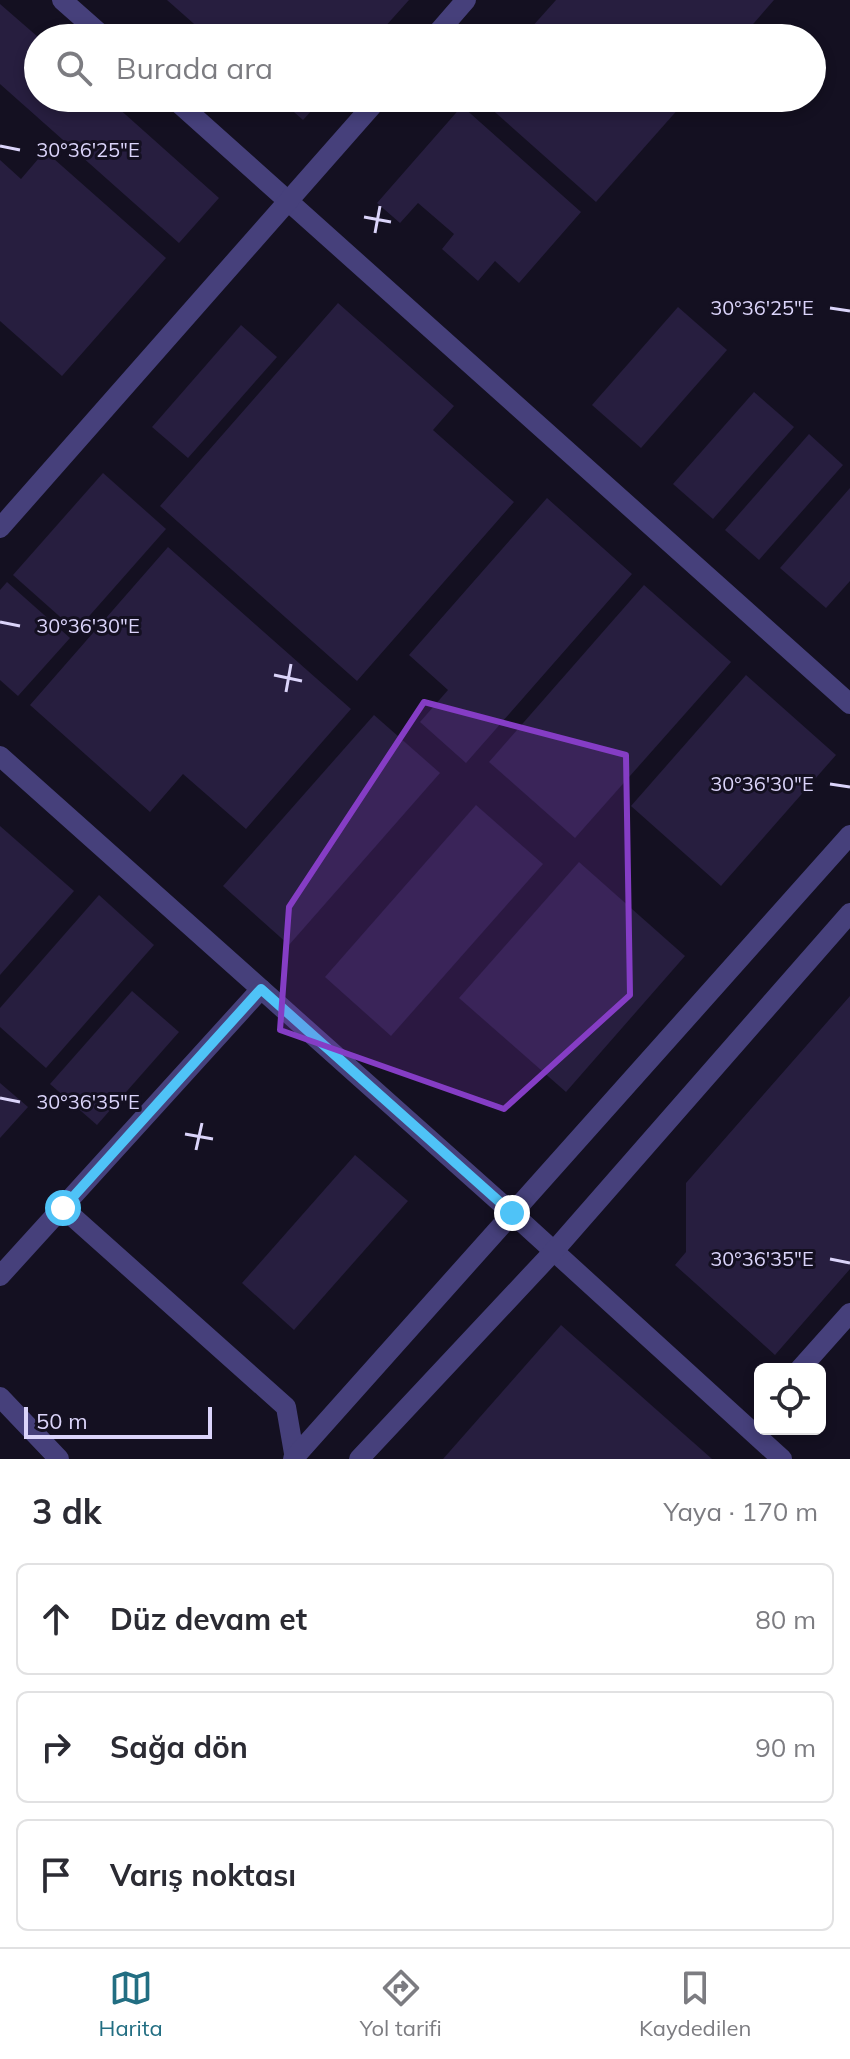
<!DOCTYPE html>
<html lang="tr">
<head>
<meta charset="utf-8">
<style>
	:root { --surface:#fff; --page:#f7f7f7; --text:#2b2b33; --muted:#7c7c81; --line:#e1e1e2; --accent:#226e82 }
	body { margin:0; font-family:Mulish,sans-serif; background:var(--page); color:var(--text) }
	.controls { position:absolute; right:24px; bottom:24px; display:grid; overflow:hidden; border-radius:12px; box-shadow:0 4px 12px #0003 }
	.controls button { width:72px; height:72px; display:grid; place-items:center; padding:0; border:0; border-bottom:2px solid var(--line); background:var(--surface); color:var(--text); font:40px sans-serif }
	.scale { position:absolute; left:24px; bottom:20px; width:188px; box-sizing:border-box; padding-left:8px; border:4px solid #dbd4fa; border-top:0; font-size:22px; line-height:28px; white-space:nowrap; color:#dbd4fa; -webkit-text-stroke:6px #141021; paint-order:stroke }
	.stop { position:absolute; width:24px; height:24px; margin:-18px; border:6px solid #4fc3f7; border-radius:50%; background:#fff }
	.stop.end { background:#4fc3f7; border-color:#fff; box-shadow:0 2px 8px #0008 }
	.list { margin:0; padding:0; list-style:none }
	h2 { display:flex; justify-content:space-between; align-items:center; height:104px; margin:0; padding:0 32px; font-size:34px }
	h2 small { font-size:26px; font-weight:400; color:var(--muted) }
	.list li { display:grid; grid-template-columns:52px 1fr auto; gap:24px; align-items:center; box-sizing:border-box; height:112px; margin:0 16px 16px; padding:0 16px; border:2px solid var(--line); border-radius:12px }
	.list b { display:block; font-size:30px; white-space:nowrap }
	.list em { font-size:26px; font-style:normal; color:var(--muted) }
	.icon { flex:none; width:44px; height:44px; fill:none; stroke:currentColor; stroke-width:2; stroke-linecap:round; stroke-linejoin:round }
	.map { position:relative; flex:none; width:850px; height:1459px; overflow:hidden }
	.search { position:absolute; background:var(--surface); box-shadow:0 4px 12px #0003; left:24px; right:24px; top:24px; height:88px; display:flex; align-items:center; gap:20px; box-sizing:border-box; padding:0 28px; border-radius:44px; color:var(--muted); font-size:30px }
	.sheet { height:488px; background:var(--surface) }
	nav { display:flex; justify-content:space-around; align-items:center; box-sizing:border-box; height:112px; border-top:2px solid var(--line); background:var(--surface); font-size:22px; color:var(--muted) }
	nav a { display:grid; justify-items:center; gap:4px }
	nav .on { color:var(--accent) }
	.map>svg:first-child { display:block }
</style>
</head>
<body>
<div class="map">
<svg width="850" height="1459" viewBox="0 0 850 1459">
	<rect width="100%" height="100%" fill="#141021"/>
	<g fill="#271e3f">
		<path d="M167,0H409L375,38H210Z"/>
		<path d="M556,0H774L741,38H522Z"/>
		<path d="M0,4L38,37V98H107L219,198L179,243L0,84Z"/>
		<path d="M278,98H323L303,120Z"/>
		<path d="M479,98H688L596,202Z"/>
		<path d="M462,106L581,212L519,283L495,261L478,281L442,249L454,234L418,203L400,223L377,203Z"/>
		<path d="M45,151L166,258L62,376L0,321V160L21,179Z"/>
		<path d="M338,303L454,406L433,430L514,502L357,681L160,506Z"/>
		<path d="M678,307L727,350L641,448L592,405Z"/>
		<path d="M241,325L277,357L188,458L152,427Z"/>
		<path d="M754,392L794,427L713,519L673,484Z"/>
		<path d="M809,434L843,465L759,560L725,530Z"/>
		<path d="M103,473L166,529L76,631L13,575Z"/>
		<path d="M850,488V581L826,608L780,568Z"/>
		<path d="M547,498L632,574L466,763L420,722L448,690L409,655Z"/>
		<path d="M168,547L351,709L246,829L183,774L150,812L30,705Z"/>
		<path d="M7,582L70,638L18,696L0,680V590Z"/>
		<path d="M644,585L731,662L575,838L489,762Z"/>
		<path d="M746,675L836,755L721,886L631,806Z"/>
		<path d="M374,715L440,773L289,945L223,886Z"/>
		<path d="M476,805L543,864L391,1036L325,977Z"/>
		<path d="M0,826L74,891L0,975Z"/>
		<path d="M579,862L685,956L566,1092L459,998Z"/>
		<path d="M99,895L154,945L46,1068L0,1027V1008Z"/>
		<path d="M132,991L179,1032L97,1125L50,1084Z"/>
		<path d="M850,996V1269L775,1355L675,1265L686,1252V1183Z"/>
		<path d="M0,1083L28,1107L0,1138Z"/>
		<path d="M355,1155L408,1201L294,1330L242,1283Z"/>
		<path d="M561,1325L712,1459H443Z"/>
	</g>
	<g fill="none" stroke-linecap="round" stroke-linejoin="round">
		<g stroke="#46407b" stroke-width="20">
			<path d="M62,0L105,38"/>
			<path d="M433,38L466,0"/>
			<path d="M173,98L850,704"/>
			<path d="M0,528L379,98"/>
			<path d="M0,756L512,1213L782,1459"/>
			<path d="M63,1208L286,1407L295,1459"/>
			<path d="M0,1276L261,989"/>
			<path d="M800,1369L850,1313"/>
			<path d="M0,1397L59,1459"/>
			<path d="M293,1459L850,835"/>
			<path d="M359,1459L553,1252L850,913"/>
		</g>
	</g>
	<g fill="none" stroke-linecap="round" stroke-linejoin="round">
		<path stroke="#4fc3f7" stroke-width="10" d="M63,1208L261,989L512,1213"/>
	</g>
	<path fill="#853dc5" fill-opacity="0.2" stroke="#853dc5" stroke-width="6" stroke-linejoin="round" d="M424,702L626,755L630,995L504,1109L280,1030L289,907Z"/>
	<path fill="none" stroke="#dbd4fa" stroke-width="3" d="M0,146L20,150M364,217L391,222M375,233L380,206M830,308L850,311M0,622L20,626M274,675L302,681M286,692L291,664M830,784L850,787M0,1098L20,1102M185,1134L213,1139M196,1150L202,1123M830,1259L850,1263"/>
	<g font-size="20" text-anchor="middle" fill="#dbd4fa" stroke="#141021" stroke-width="6" stroke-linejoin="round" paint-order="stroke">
		<text x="88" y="157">30°36'25"E</text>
		<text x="762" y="315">30°36'25"E</text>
		<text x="88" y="633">30°36'30"E</text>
		<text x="762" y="791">30°36'30"E</text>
		<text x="88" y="1109">30°36'35"E</text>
		<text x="762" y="1266">30°36'35"E</text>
	</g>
</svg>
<div class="controls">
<button><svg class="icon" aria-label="locate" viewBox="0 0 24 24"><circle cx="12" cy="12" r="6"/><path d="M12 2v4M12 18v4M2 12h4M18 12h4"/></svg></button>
</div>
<div class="scale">50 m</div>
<div class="stop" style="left:63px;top:1208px"></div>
<div class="stop end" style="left:512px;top:1213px"></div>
<div class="search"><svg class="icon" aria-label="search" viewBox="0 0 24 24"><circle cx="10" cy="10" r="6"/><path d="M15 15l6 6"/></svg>Burada ara</div>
</div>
<section class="sheet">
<h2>3 dk<small>Yaya · 170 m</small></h2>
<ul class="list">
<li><svg class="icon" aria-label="ahead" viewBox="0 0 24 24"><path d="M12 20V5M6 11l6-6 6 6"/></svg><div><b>Düz devam et</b></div><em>80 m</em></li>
<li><svg class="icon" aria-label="right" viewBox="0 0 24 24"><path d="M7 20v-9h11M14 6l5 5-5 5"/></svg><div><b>Sağa dön</b></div><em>90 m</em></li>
<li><svg class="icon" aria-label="arrive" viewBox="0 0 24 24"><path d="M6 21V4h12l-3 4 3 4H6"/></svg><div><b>Varış noktası</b></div></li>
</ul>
</section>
<nav>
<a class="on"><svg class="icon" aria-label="map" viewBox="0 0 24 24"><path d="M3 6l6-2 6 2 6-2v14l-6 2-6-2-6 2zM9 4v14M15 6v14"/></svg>Harita</a>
<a><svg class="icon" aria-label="directions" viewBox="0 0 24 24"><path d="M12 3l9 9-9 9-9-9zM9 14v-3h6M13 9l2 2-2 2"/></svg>Yol tarifi</a>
<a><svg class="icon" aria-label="saved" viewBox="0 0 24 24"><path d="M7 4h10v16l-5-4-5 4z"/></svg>Kaydedilen</a>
</nav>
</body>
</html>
